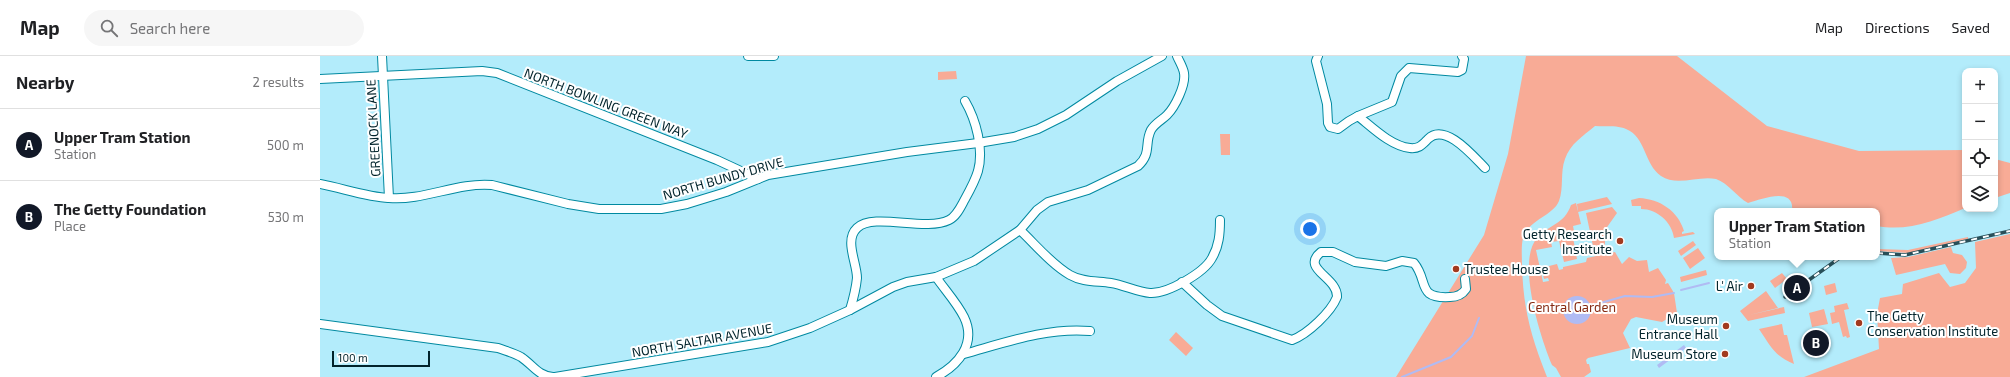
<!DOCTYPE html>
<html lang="en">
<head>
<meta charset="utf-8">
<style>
	:root { --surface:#fff; --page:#f6f6f6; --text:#202124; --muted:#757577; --line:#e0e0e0; --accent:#111827 }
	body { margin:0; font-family:"Exo 2",sans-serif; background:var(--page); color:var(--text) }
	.controls { position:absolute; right:12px; top:12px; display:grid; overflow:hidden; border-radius:8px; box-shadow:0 2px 6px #0003 }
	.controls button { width:36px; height:36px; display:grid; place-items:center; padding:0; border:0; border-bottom:1px solid var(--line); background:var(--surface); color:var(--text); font:20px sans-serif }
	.scale { position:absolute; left:12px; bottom:10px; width:98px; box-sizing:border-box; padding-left:4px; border:2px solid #01232b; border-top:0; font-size:11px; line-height:14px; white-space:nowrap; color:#01232b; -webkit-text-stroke:3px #fff; paint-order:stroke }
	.you { position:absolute; left:990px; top:173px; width:14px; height:14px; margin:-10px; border:3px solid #fff; border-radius:50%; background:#1a73e8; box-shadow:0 0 0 6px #1a73e833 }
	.badge { display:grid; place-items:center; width:26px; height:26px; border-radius:50%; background:var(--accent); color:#fff; font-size:13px; font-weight:700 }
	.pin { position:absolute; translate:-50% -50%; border:2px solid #fff; box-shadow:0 1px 4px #0006 }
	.popup { position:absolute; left:1394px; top:152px; width:166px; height:52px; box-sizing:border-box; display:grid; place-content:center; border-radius:8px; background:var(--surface); filter:drop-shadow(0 1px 3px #0005); font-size:13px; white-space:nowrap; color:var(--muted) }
	.popup b { font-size:15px; color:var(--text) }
	.popup::after { content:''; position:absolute; left:50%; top:100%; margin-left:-8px; border:8px solid transparent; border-top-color:var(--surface) }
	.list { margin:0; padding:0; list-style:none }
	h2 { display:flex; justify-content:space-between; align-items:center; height:52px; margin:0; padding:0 16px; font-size:17px }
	h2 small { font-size:13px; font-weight:400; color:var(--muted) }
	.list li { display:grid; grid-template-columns:26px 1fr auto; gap:12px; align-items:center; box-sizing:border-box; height:72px; padding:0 16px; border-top:1px solid var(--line) }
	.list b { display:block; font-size:15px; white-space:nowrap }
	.list p { margin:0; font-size:13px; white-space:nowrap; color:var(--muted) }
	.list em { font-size:13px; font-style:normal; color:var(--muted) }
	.icon { flex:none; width:22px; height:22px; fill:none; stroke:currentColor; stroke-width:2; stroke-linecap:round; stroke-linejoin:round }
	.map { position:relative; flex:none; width:1690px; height:321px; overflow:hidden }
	header { display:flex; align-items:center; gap:24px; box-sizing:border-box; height:56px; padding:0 20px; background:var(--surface); border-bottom:1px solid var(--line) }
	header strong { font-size:19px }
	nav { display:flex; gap:22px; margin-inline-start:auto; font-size:14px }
	.search { width:280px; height:36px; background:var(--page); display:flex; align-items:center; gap:10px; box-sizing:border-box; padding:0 14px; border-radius:22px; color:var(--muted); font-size:15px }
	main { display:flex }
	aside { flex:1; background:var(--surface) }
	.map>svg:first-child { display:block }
</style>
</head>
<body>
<header>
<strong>Map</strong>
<div class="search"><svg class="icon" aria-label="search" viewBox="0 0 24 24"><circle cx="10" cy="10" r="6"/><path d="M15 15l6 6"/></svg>Search here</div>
<nav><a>Map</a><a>Directions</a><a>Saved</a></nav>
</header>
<main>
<aside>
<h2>Nearby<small>2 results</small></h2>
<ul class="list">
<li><span class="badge">A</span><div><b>Upper Tram Station</b><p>Station</p></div><em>500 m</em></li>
<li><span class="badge">B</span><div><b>The Getty Foundation</b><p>Place</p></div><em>530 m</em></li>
</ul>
</aside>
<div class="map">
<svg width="1690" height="321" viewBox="0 0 1690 321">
	<rect width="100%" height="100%" fill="#b3ecfb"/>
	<g fill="#f8ab96">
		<path d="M1206,0H1357L1447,70L1539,95L1645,94V152C1617,164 1588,176 1557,170V155H1472C1475,130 1442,143 1428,147C1417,141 1408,127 1396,123C1379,119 1357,131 1341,120C1324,108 1326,81 1306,73C1297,69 1284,71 1275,70C1263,80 1250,88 1245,103C1240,116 1244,132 1239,145C1233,160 1208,164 1203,182C1201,190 1202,201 1202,209C1203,252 1211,281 1227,321H1076L1164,179L1188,98Z"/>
		<path d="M636,15L637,23L618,24V16Z"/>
		<path d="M900,78H910V99H901Z"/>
		<path d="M1675,103L1690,107V137L1675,142Z"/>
		<path d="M1287,141L1292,148L1258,156L1257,148Z"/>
		<path d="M1319,142C1340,143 1358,155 1364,175L1362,176V178L1373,176L1375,178L1354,182C1352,166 1337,153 1321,153V150H1312L1311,144Z"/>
		<path d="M1256,147L1261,168L1253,170L1254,175L1252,176L1257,203L1244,206L1239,185L1231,186L1232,191L1216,194L1223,226L1229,225L1228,222L1224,223L1221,212L1237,208L1239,214L1243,213V211L1266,206L1267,202L1295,196L1302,208L1309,201L1317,205L1327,204L1329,216L1338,212L1346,224L1345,228L1348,227L1354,237L1357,257L1342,266L1316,261L1311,263L1303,277L1310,292L1268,302L1266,304L1267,308H1269L1271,316L1264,321H1241L1236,312L1232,309C1221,283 1196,206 1217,182C1229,168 1244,169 1251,149Z"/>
		<path d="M1292,151L1297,157L1285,174V192L1270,193L1269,191L1273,190L1266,157Z"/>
		<path d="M1690,178V321H1484L1559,293L1557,258L1560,242L1582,238L1583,228L1619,217L1630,231L1645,227L1656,212L1655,186Z"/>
		<path d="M1648,181V183L1588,197L1557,195V193L1588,194Z"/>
		<path d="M1373,185L1376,189L1361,200L1358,195Z"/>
		<path d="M1631,191L1633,197L1642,199L1647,206L1646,212L1640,218L1630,217L1625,208L1576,219L1571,202L1588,201Z"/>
		<path d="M1378,192L1385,202L1370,213L1363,202Z"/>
		<path d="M1386,214L1387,219L1361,226L1360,221Z"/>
		<path d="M1462,217L1467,223L1455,232L1450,225Z"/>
		<path d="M1515,227L1517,236L1506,239L1504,230Z"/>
		<path d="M1446,235L1458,252L1429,259L1464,251L1465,257L1428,265L1420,255Z"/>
		<path d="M1527,247L1529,253L1524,254L1530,281L1527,282L1526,280L1523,281L1519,266L1512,268L1510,257L1515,256L1514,250Z"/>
		<path d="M1504,253L1508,268L1492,271L1489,257Z"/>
		<path d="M1462,268L1464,279H1467L1474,308C1454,300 1450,289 1439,273Z"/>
		<path d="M856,276L873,292L866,300L849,284Z"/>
	</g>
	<g fill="#b0bbf3">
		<circle cx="1257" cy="254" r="14"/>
		<path d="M1364,289L1366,292L1339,312L1337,309Z"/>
	</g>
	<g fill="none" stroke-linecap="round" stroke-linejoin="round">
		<g stroke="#b0bbf3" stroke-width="2">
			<path d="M1361,234L1389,227"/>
			<path d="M1270,250L1305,240L1332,241L1354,237"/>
			<path d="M1082,321L1131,301L1152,280L1159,262"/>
		</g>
		<defs>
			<g id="minor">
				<path d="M62,0L69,142"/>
				<path d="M428,0H454"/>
				<path d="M998,0L996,5L1007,48L1008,67L1010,71L1018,73L1029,65L1038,60C1053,72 1071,90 1090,92C1099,93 1102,89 1108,83C1125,66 1153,100 1165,112"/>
				<path d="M0,23L162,15L177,17L397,104L438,123"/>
				<path d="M1038,60L1072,46L1081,20L1089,12L1138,16L1142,14L1144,3L1142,0"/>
				<path d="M0,128C22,132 47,141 69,142C104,145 137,126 172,129L248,148L279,153H341L367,148L406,136L448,119L587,96L658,87L694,81L718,73L746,59L797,25L842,0"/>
				<path d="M700,174C715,188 731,208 750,219C762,226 777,225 791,227C804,229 817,236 830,237C847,238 884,217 892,202C899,190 900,178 900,164"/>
				<path d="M616,221C625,234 637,247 644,261C657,288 638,309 616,321"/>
				<path d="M862,226L887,249L902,260L972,284C988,278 1011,256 1017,241C1018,221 980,213 1001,196H1013L1035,206L1066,210L1082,205L1094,207C1109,225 1096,243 1130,241C1136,241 1142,239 1146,233L1145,223"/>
				<path d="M530,254C533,244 536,232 537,222C537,207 524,184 537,172C554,156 605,176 629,164C637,160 641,150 645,143C650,134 655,125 658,115C664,93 656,64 645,45"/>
				<path d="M0,268L178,292C186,295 194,297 201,301C213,309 218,320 233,321"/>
				<path d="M644,298C684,287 728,271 770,275"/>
				<path d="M235,321L448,286L490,272L530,254L573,231L587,226L616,221L654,205L700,174L717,154L728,146L768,134L818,110C832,97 824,88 831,74C835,67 842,64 847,59C855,51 866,29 864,17C863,11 859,5 857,0"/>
			</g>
		</defs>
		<use href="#minor" stroke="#0089a0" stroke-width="10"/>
		<use href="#minor" stroke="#fff" stroke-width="8"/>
		<defs>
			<g id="rail">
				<path d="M1557,197L1585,199L1690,175"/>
				<path d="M1465,241L1521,201"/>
			</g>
		</defs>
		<use href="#rail" stroke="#284f59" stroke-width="3.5"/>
		<use href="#rail" stroke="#fff" stroke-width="2" stroke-dasharray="6" stroke-linecap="butt"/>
	</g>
	<g fill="#a23a1f" stroke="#fff" stroke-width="1.5">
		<circle cx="1300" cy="185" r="4"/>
		<circle cx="1136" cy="213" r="4"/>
		<circle cx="1431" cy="230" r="4"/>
		<circle cx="1539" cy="267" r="4"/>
		<circle cx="1406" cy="270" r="4"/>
		<circle cx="1405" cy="298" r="4"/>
	</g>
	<g text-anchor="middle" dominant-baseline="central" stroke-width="4" stroke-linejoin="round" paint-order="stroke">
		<g font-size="13" fill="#01232b" stroke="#fff">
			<text transform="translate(286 47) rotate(21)">NORTH BOWLING GREEN WAY</text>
			<text transform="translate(53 72) rotate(-93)">GREENOCK LANE</text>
			<text transform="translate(403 122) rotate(-16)">NORTH BUNDY DRIVE</text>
			<text transform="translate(382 284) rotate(-10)">NORTH SALTAIR AVENUE</text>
		</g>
		<g font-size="13" fill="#01232b" stroke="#fff" text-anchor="end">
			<text x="1292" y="178">Getty Research<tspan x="1292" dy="15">Institute</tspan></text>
			<text x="1144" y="213" text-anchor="start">Trustee House</text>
			<text x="1423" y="230">L' Air</text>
			<text x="1547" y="260" text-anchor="start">The Getty<tspan x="1547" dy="15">Conservation Institute</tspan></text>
			<text x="1398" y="263">Museum<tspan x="1398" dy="15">Entrance Hall</tspan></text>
			<text x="1397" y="298">Museum Store</text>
		</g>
		<g font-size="13" fill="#862b13" stroke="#fff">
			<text x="1252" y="251">Central Garden</text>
		</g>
	</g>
</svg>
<div class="controls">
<button>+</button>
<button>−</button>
<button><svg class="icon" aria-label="locate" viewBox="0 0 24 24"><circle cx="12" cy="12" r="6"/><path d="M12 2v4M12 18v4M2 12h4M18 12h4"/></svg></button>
<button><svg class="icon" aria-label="layers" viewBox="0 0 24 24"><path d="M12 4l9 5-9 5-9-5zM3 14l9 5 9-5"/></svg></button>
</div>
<div class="scale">100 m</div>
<div class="you"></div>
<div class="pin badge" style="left:1477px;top:232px">A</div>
<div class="popup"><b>Upper Tram Station</b>Station</div>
<div class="pin badge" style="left:1496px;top:287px">B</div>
</div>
</main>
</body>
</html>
